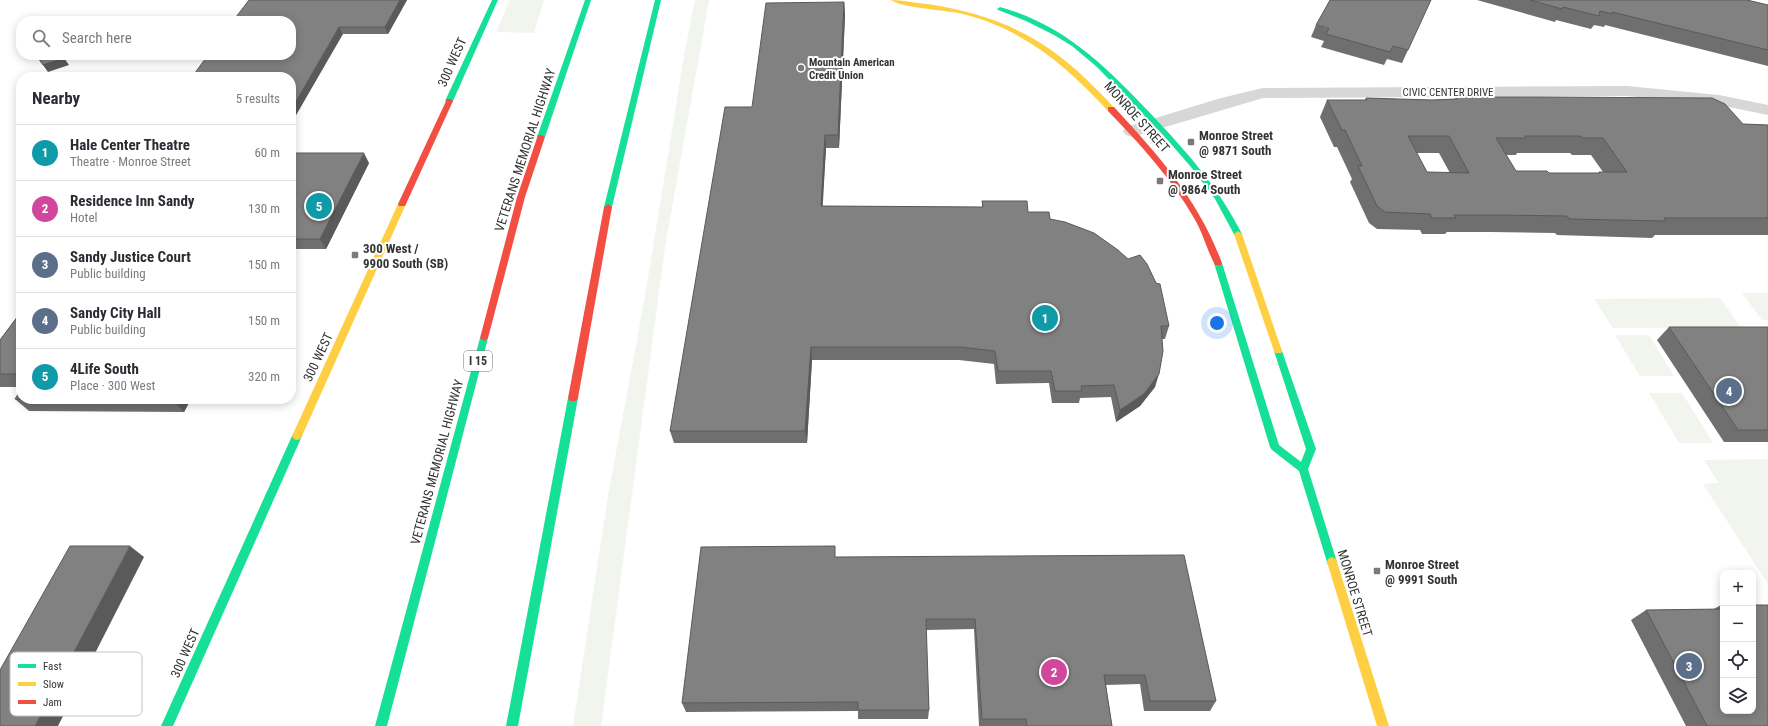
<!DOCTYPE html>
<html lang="en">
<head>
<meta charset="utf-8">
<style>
	:root { --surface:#fff; --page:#f7f7f7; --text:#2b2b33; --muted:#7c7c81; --line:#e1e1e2; --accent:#db2777 }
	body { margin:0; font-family:"Roboto Condensed",sans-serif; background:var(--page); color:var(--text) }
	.controls { position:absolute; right:12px; bottom:12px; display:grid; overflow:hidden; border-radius:8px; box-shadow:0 2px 10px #0003 }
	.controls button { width:36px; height:36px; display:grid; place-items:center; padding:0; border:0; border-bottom:1px solid var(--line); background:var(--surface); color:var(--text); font:20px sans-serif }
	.you { position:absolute; left:1217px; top:323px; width:14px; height:14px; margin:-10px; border:3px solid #fff; border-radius:50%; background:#1a73e8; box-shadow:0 0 0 6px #1a73e833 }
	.badge { display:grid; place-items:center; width:26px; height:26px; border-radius:50%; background:var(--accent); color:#fff; font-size:13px; font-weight:700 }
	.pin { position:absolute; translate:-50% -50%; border:2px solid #fff; box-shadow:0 1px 4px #0006 }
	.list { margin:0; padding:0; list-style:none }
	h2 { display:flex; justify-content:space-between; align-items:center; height:52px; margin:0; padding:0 16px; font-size:17px }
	h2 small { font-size:13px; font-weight:400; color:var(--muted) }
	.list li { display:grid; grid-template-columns:26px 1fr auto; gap:12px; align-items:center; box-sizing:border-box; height:56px; padding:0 16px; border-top:1px solid var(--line) }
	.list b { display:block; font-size:15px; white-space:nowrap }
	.list p { margin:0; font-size:13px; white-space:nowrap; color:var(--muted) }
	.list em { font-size:13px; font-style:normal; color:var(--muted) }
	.icon { flex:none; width:22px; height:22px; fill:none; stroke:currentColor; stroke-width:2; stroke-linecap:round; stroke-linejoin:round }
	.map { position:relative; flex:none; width:1768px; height:726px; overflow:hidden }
	.search { position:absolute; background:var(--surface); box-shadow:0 2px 10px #0003; left:16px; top:16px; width:280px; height:44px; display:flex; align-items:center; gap:10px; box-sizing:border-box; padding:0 14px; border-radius:16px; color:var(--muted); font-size:15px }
	.panel { position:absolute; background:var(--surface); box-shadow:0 2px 10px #0003; left:16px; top:72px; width:280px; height:332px; border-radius:16px }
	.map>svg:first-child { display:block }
</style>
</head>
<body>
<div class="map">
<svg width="1768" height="726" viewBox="0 0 1768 726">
	<rect width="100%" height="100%" fill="#fff"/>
	<g fill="#f1f5ed">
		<path d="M510,0H544L534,33L496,32Z"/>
		<path d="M695,0H709L665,247L601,726H573L608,496L646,291L684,56Z"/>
		<path d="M1742,293H1768V320H1762Z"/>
		<path d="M1720,298L1741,328H1613L1594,299Z"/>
		<path d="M1615,335H1649L1674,376H1640Z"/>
		<path d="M1649,393H1682L1713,443H1679Z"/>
		<path d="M1768,459V584L1703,484L1719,483L1704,460Z"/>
	</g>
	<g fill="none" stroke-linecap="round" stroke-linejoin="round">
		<path fill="#d7d7d7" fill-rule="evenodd" d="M1627,86L1719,95L1768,105V115L1719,105L1627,96L1263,98L1132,137L1126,135L1123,131L1126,127L1221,98L1263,88Z"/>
		<g fill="#16e098" fill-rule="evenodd">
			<path d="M492,0H498L453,101L451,103H447L445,101Z"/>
			<path d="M585,0H591L545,137L541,139H538L537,137Z"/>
			<path d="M655,0H661L612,207L608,210L604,207Z"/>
			<path d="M1000,7C1065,25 1106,67 1151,114C1186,151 1219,188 1242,234L1241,236H1235L1215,199L1191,167L1164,136L1097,67L1072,46L1054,35L1026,21L998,10L997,9Z"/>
			<path d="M1218,260L1222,263L1279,445L1301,462L1306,449L1274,351L1275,349H1281L1282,351L1316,449L1308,469L1337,562L1336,565L1332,567L1328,565L1327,562L1299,471L1272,450L1270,447L1214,263Z"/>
			<path d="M484,335L488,338L387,726H375L480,338Z"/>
			<path d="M573,394L576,395L578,398L518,726H506L568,398L570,395Z"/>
			<path d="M297,432L300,433L302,436L173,726H161L292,436L294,433Z"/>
		</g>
		<g fill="#ffcf43" fill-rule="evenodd">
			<path d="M891,0C903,0 915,3 927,4C993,14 1039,34 1087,80C1096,89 1107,99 1115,109L1111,111H1108C1067,66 1023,29 963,14C946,10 902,8 891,0Z"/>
			<path d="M402,201L406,204L302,436L300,439L297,440L294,439L292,436L398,204Z"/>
			<path d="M1238,231L1242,234L1282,351L1281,353H1275L1274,351L1234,234Z"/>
			<path d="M1332,557L1336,559L1337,562L1389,726H1377L1327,562L1328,559Z"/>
		</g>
		<g fill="#f24e42" fill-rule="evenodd">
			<path d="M447,99H451L453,101L406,204L405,206H399L398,204Z"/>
			<path d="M1108,107H1114C1160,157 1198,199 1222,263L1221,265H1215C1207,250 1203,233 1194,218C1171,178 1140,144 1108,111Z"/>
			<path d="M538,135H541L545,137L525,197L488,338L484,341L480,338L517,197Z"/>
			<path d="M608,204L612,207L578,398L576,401H570L568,398L604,207Z"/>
		</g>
	</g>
	<g fill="#6f6f6f" fill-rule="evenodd">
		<path d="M249,0H407L388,34H343Z"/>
		<path d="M1477,0H1747L1768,5V66L1605,25L1604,27L1594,25L1591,29L1556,20L1555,22Z"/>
		<path d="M844,2L845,15L839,148H826L822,206L982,207V201L1028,212L1050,219L1169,326L1165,339H1162L1155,387L1140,406L1116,422L1111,397L1080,398L1079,403H1052L1049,383L996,384L994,364L959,360H812L807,443H674L670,431L752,107Z"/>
		<path d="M1316,25L1408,50L1402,63L1387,59L1384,65L1321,47L1324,41L1311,37Z"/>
		<path d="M1456,97L1743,124L1768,125V235H1655L1652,238L1557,235L1555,233L1490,232H1447L1445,234H1422L1420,230L1377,229L1369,223L1350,182L1352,179L1337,147H1334L1320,117L1327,100H1365L1366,98L1432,100L1455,99ZM1416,153H1439L1450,173L1427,172ZM1517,153H1570L1572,155H1591L1603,172H1599L1598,173H1549L1516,171L1506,155H1516Z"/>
		<path d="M291,153L369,163L326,249H291Z"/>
		<path d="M21,312V387H0V340Z"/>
		<path d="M1669,327H1768V442H1724L1657,340Z"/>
		<path d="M15,399H191L184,412L29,411Z"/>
		<path d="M836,557L1216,701L1210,711H1144L1140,684L1106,685L1112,726H979L974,629L926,630L929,710L928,719H858V711L686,712L682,703Z"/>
		<path d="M1721,605H1723V711L1768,726H1686L1631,620L1646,610L1714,609Z"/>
	</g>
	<g fill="#5a5a5a">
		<path d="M400,0H407L388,34L385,27Z"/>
		<path d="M844,2L845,15L839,148L838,135Z"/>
		<path d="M339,27L343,34L291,124V110Z"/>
		<path d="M62,55L69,65L48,72L43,65Z"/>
		<path d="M825,135L826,148L822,219L821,206Z"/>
		<path d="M364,153L369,163L326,249L320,239Z"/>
		<path d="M811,347L812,360L807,443L805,431Z"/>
		<path d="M1159,374L1155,387L1140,406L1116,422L1120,410Z"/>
		<path d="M172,399H191L184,412Z"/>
		<path d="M130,546L144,557L58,726H35Z"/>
	</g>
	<g fill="#818181" stroke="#5a5a5a" fill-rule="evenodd">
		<path d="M249,0H400L385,27H339L291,110V77H192L208,55H291V21H233Z"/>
		<path d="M1330,0H1431L1408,50L1393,46L1390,52L1326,34L1329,28L1316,25Z"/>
		<path d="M1530,0H1747L1768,5V50L1612,12V14L1600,11L1599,16L1563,7L1562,9Z"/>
		<path d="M844,2L838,135H825L821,206L983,207L982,201H1027L1028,212H1049L1050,219L1065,222L1094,233L1118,250L1128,259L1140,255L1147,264L1156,283L1160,284L1169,326H1161L1163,351L1159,374L1144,394L1120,410L1114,385L1081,386L1082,391H1055L1051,371H998L995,351L960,347H811L805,431H670L725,107H752L766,3Z"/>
		<path d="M36,55H62L64,58L43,65Z"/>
		<path d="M1456,97H1537L1712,98L1725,104L1743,124L1768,125V218H1664L1666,221L1569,219L1567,216L1501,215H1454L1456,218H1432L1430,214L1385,212L1377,206L1358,166H1362L1345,130H1342L1327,100H1367L1366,98L1432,100L1457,99ZM1408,136H1449L1469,173L1427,172ZM1525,136H1581L1583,138H1603L1627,172H1599L1600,173H1549L1547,171H1516L1496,138H1526Z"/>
		<path d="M291,153H364L320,239H291Z"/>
		<path d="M21,312V374H0V340Z"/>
		<path d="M1669,327H1768V430H1738Z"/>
		<path d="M21,390V399H15Z"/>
		<path d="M70,546H130L35,726H0V670Z"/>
		<path d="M835,546V557L1184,555L1216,701H1150L1145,675H1104L1112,726H1027L1026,719H982L975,619H926L929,710H858V702L682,703L701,547Z"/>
		<path d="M1753,605H1768V726H1707L1646,610L1723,609V711H1753Z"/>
	</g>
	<g fill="#7a7a7a" stroke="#fff" stroke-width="1.5">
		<circle cx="801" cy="68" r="4"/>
		<rect x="1187" y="138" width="8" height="8" rx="2"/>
		<rect x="1156" y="177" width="8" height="8" rx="2"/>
		<rect x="351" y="251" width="8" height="8" rx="2"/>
		<rect x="1373" y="567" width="8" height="8" rx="2"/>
	</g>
	<g text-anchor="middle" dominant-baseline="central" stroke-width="4" stroke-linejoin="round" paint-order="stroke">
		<g font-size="11" font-weight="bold" fill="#333" stroke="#fff" text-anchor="start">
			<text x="809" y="62">Mountain American<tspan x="809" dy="13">Credit Union</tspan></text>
		</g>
		<g font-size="11" fill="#333" stroke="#fff">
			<text x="1448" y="92">CIVIC CENTER DRIVE</text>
		</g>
		<rect fill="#fff" stroke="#707070" stroke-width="1" x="464" y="351" width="28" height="20" rx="3"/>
		<g font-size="12" font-weight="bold" fill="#333">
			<text x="478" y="361">I 15</text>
		</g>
		<g font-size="13" fill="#333" stroke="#fff">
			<text transform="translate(452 62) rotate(-66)">300 WEST</text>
			<text transform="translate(1137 117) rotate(48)">MONROE STREET</text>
			<text transform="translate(525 150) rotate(-72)">VETERANS MEMORIAL HIGHWAY</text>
			<text transform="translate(318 357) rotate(-65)">300 WEST</text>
			<text transform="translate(437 462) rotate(-75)">VETERANS MEMORIAL HIGHWAY</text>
			<text transform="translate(1355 593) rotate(73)">MONROE STREET</text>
			<text transform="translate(185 653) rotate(-66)">300 WEST</text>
		</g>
		<g font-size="13" font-weight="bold" fill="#333" stroke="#fff" text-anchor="start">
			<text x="1199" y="135">Monroe Street<tspan x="1199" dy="15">@ 9871 South</tspan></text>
			<text x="1168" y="174">Monroe Street<tspan x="1168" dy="15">@ 9864 South</tspan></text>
			<text x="363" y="248">300 West /<tspan x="363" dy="15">9900 South (SB)</tspan></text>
			<text x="1385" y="564">Monroe Street<tspan x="1385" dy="15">@ 9991 South</tspan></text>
		</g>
	</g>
	<rect x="10" y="652" width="132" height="64" rx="6" fill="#fff" stroke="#c2c2c2" stroke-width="1"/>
	<rect x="18" y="664" width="18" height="4" fill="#16e098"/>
	<rect x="18" y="682" width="18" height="4" fill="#ffcf43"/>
	<rect x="18" y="700" width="18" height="4" fill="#f24e42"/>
	<g font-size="11" fill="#333">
		<text x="43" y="670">Fast</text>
		<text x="43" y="688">Slow</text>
		<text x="43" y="706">Jam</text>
	</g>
</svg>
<div class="controls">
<button>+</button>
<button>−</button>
<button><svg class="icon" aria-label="locate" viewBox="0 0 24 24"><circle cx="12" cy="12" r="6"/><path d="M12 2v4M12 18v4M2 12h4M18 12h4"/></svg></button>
<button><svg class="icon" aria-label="layers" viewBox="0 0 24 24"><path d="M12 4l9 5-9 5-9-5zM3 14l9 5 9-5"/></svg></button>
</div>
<div class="you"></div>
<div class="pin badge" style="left:1045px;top:318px;background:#0f9aa8">1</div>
<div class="pin badge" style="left:1054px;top:672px;background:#d1479c">2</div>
<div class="pin badge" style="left:1689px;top:666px;background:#5c6f8a">3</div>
<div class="pin badge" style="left:1729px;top:391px;background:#5c6f8a">4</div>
<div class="pin badge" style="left:319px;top:206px;background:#0f9aa8">5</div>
<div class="search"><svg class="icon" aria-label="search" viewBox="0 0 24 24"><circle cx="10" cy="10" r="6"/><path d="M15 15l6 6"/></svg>Search here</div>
<section class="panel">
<h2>Nearby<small>5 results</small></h2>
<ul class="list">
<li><span class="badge" style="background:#0f9aa8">1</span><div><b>Hale Center Theatre</b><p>Theatre · Monroe Street</p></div><em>60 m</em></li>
<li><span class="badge" style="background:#d1479c">2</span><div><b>Residence Inn Sandy</b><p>Hotel</p></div><em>130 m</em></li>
<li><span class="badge" style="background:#5c6f8a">3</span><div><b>Sandy Justice Court</b><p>Public building</p></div><em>150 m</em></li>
<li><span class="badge" style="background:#5c6f8a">4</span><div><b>Sandy City Hall</b><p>Public building</p></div><em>150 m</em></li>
<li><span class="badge" style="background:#0f9aa8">5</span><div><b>4Life South</b><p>Place · 300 West</p></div><em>320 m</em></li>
</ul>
</section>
</div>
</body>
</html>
